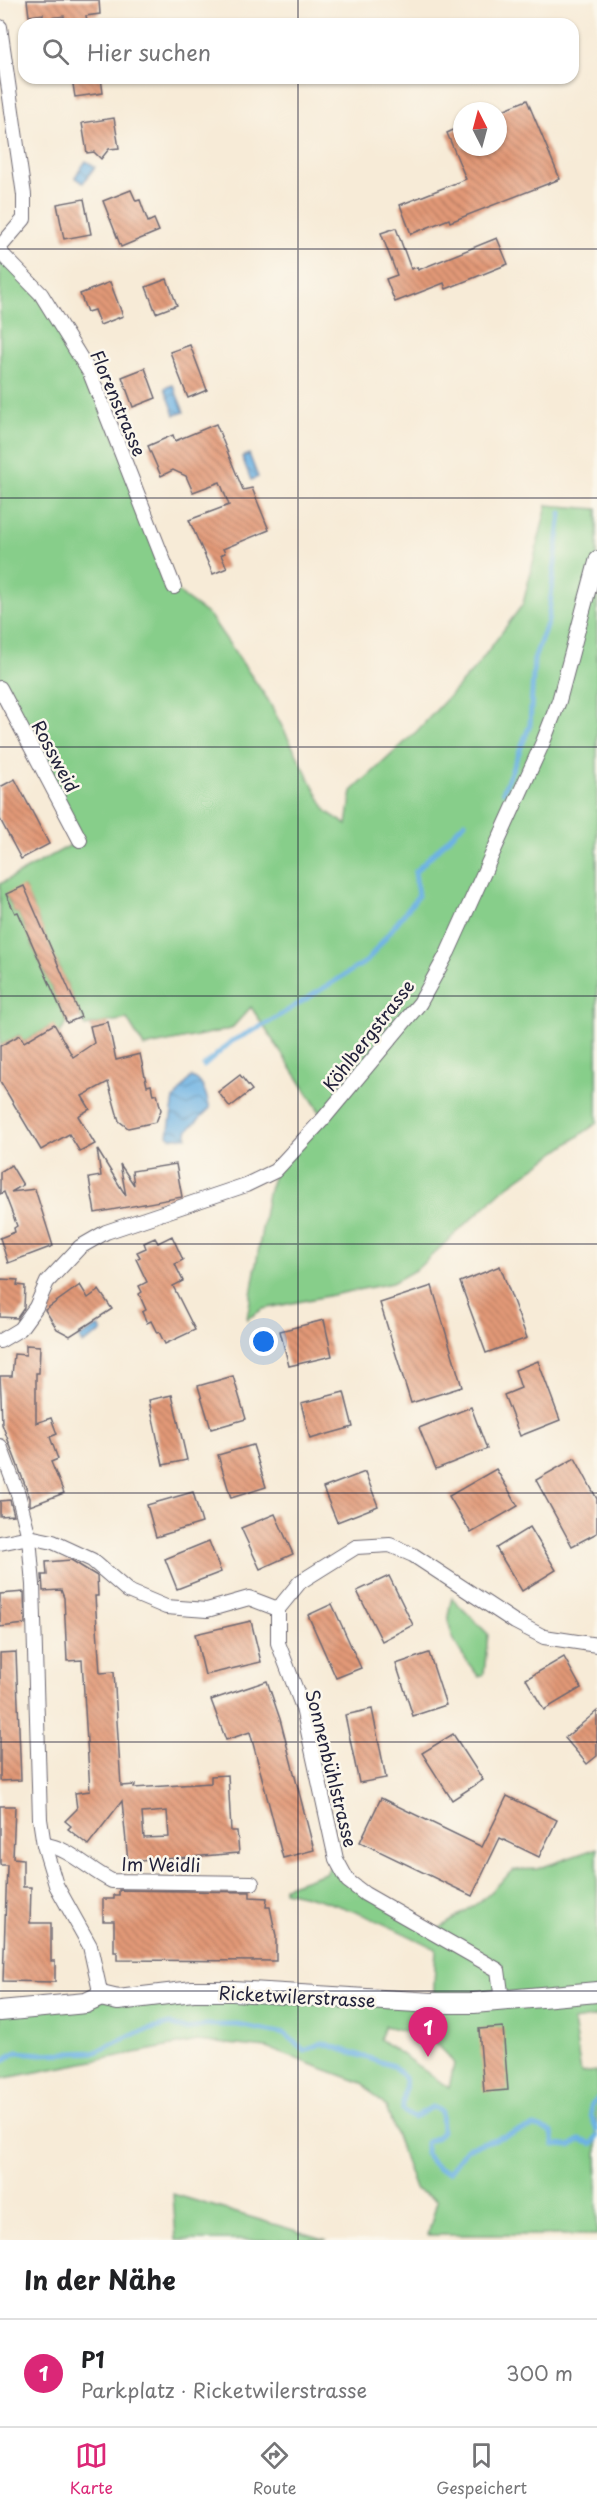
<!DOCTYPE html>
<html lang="de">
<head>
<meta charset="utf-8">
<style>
	:root { --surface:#fff; --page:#f2f2f2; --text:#202124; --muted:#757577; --line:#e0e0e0; --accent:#db2777 }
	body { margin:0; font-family:"Playpen Sans",sans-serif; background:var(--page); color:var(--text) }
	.compass { position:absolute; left:453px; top:102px; width:54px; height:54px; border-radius:50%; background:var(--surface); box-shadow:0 2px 4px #0004; rotate:354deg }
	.you { position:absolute; left:264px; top:1342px; width:21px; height:21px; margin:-15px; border:4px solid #fff; border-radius:50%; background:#1a73e8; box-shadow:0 0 0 9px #1a73e833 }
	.badge { display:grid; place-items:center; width:39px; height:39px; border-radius:50%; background:var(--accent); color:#fff; font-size:20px; font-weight:700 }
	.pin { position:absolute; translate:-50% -50px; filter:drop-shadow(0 2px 3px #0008) }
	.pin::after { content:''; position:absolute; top:32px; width:21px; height:18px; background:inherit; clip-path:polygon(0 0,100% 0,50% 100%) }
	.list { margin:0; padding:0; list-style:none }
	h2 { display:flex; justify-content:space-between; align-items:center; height:78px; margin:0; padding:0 24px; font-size:26px }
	h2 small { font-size:20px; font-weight:400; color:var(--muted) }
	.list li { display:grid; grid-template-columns:39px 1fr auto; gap:18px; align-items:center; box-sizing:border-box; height:108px; padding:0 24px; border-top:2px solid var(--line) }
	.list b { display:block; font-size:22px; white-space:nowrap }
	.list p { margin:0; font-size:20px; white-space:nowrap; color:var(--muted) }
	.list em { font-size:20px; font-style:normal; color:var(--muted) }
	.icon { flex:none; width:33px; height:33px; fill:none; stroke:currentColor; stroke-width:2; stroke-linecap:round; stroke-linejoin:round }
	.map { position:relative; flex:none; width:597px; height:2240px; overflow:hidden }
	.search { position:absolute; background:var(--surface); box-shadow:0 2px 4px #0004; left:18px; right:18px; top:18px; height:66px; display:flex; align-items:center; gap:15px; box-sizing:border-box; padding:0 21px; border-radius:18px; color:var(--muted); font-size:22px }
	.sheet { height:186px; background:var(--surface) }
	nav { display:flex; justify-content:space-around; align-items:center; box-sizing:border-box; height:84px; border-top:2px solid var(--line); background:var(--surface); font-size:16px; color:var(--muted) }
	nav a { display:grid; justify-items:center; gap:3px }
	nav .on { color:var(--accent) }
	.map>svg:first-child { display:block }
</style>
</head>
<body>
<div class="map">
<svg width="597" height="2240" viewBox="0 0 597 2240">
	<defs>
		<pattern id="water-waves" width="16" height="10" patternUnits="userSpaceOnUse" patternTransform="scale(1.5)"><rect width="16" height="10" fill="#6db2e3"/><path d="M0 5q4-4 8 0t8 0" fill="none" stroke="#5990b9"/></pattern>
		<pattern id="building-back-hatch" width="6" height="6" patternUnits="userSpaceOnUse" patternTransform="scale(1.5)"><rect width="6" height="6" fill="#e29977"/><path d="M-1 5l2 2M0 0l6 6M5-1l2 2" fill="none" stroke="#b77c63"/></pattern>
	</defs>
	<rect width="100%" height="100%" fill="#fbf7ec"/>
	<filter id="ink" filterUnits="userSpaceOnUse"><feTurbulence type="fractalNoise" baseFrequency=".0167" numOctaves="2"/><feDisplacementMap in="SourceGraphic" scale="12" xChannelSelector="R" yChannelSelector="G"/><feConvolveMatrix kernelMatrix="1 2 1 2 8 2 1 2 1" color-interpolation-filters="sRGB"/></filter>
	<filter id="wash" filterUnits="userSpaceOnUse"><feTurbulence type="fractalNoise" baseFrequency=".008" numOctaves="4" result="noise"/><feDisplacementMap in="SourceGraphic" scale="24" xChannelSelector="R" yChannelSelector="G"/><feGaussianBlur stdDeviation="1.35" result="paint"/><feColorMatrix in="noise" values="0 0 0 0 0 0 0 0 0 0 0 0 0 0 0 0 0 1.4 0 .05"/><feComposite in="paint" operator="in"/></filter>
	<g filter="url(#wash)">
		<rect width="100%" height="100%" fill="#f7ebd7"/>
		<g fill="#87ce8a" stroke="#547862" stroke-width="1.5" fill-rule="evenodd">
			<path d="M0,252L41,294L90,373L174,587L185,598L210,616L268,700L327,812L347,825L352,791L417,731L476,667L523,604L547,505L597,509V1123L504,1189L417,1269L392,1283L263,1309L247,1319L268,1193L275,1171L324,1118L251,1007L231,1029L144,1047L127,1019L85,1026L24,887L6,895L15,913L18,912L67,1023L57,1037L51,1026L24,1042L19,1035L0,1046V884L80,840L0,688Z"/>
			<path d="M452,1598L488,1634L484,1674L479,1677C460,1653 441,1630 452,1598Z"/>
			<path d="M597,1848V2017L573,2021L581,2073L597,2071V2235H428L437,2201L415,2189L386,2107L362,2083L267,2048L197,2041L0,2079V2011L193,1991L433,2003L436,1949C384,1923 341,1902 284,1891V1887L325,1873L336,1859L348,1881L434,1932L479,1902L514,1870L537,1869ZM385,2026C412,2033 439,2038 454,2064L449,2088L380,2039Z"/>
			<path d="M173,2194L327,2240H176Z"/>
		</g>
		<g fill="url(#water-waves)" stroke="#486a8f" stroke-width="1.5">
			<path d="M86,161L95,167L83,183L75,177Z"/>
			<path d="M173,385L184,412L175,415L165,388Z"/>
			<path d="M249,454L258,477L251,480L242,457Z"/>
			<path d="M191,1077C204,1080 206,1096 210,1108L187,1131V1137L171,1138L168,1135L174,1099Z"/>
			<path d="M99,1326L102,1332L82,1344L79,1338Z"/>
		</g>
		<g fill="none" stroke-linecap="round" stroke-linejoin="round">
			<g stroke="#6db2e3" stroke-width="5">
				<path d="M503,792L530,725L534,659L548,621L561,513"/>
				<path d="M204,1066L232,1041L266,1024L367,961L418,896L415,872L465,822"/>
				<path d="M0,2062L17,2052L41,2054L96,2052L131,2035L170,2024L186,2030L206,2025H238L285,2034L305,2051L322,2043L393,2066C415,2083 401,2090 403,2111L413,2118L432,2107L441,2111L442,2131L437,2137L426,2143V2155L438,2169L449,2172L467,2148L535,2126L552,2132L554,2145L570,2146L580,2140L593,2144L597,2136"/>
				<path d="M597,2099L591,2105V2115L597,2130"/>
			</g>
		</g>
		<g id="blocks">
			<g fill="url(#building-back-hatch)" fill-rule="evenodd">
				<path d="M27,0H99L100,14L86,16L87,21L65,24L64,16L43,19V14L29,16Z"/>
				<path d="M72,78H101L103,93L75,97Z"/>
				<path d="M527,100L560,179L450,222L449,219L411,234L400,205L466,179L447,133L462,126V147H498V112Z"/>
				<path d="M114,118L119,148L109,149L101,159L94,152L87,153L82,123Z"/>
				<path d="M131,190L136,201L140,200L148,222L154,219L159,231L121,247L103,201Z"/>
				<path d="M84,199L91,234L64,239L57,204Z"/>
				<path d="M396,228L411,269L417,267L418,270L497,238L508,264L446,289L444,283L395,302L386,279L397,275L381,233Z"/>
				<path d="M167,279L177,305L156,313L146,287Z"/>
				<path d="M110,282L123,316L100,325L94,310L87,312L80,294Z"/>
				<path d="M190,345L207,390L188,398L170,352Z"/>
				<path d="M145,368L156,398L133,407L122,377Z"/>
				<path d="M216,424L243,490L252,488L269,530L223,549L225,553L221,555L227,568L213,574L189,520L229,505L220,482L193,492L186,476L173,470L161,476L148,446L173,435L175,441Z"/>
				<path d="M15,779L49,844L21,859L0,819V787Z"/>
				<path d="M24,886L81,1017L67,1023L18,912L15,913L6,894Z"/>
				<path d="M108,1022L116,1060L140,1054L147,1086L151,1085L153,1095L157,1094L161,1110L156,1122L128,1128L119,1121L108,1082L82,1096L90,1109L78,1116L95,1144L80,1152L69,1134L41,1150L0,1081V1046L20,1035L24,1042L54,1024L73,1057L94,1043L90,1026Z"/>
				<path d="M240,1075L252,1090L230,1107L218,1092Z"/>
				<path d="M97,1149L126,1196L120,1164L134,1185L132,1171L176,1164L182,1197L95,1213L89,1178L101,1176Z"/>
				<path d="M11,1165L23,1185L11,1192L35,1189L53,1246L8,1263L0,1238L15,1232L14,1228L17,1226L4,1192L0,1194V1172Z"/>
				<path d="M172,1236L183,1260L175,1264L183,1281L173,1286L195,1330L165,1344L159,1332L157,1333L151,1321L147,1323L142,1312L146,1310L139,1294L142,1292L139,1286L147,1282L136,1259L140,1257L137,1252L146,1248L144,1243L155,1238L158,1243Z"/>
				<path d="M500,1266L527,1338L486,1353L460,1282Z"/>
				<path d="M0,1279L18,1280L17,1285L25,1286L24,1308L17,1318L0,1317Z"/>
				<path d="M80,1285L88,1298L99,1290L112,1309L70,1336L57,1329L45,1310Z"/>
				<path d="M432,1286L462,1387L411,1403L380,1303Z"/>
				<path d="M324,1320L332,1356L289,1366L280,1331Z"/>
				<path d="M26,1345L40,1346L39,1373H36V1423L51,1418L57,1434L50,1437L58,1459L51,1462L64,1493L30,1506V1498L2,1424L1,1397L0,1376H12L14,1354L26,1355Z"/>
				<path d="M538,1361L560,1420L520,1436L504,1395L521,1388L515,1370Z"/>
				<path d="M233,1376L246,1419L211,1429L198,1386Z"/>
				<path d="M344,1392L353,1427L310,1439L301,1403Z"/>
				<path d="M172,1395L187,1460L163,1465L149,1400Z"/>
				<path d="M471,1407L487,1449L436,1469L419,1428Z"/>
				<path d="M253,1445L266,1487L231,1498L218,1455Z"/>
				<path d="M575,1458L597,1499V1533L572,1546L536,1480Z"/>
				<path d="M496,1469L518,1506L471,1533L449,1496Z"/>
				<path d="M365,1472L378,1506L337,1522L323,1488Z"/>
				<path d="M193,1492L202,1523L156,1537L147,1505Z"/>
				<path d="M10,1500L14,1515L0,1516V1501Z"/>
				<path d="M275,1514L293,1554L260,1569L241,1528Z"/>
				<path d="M530,1527L556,1570L522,1591L496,1548Z"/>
				<path d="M209,1541L221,1572L177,1589L165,1559Z"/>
				<path d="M71,1560L97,1576L98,1596H95L100,1673L114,1672L121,1786L135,1785L134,1788L211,1783V1776L228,1775L231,1831H237L239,1853L128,1862L122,1801L88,1845L68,1829L71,1826L65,1821L77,1809L75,1793L90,1791L82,1660L67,1661L64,1598L61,1590L43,1591L42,1575H47L46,1562ZM167,1811L169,1837L144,1838L142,1813Z"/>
				<path d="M389,1576L413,1625L382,1641L357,1591Z"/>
				<path d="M24,1592L25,1624L0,1627V1594Z"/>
				<path d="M332,1604L361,1668L336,1678L308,1615Z"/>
				<path d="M251,1621L261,1662L205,1675L195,1634Z"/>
				<path d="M16,1652L21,1780L0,1781V1653Z"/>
				<path d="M429,1653L446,1705L413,1716L396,1664Z"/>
				<path d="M564,1657L581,1688L544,1710L526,1679Z"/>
				<path d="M267,1681L280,1719L314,1850L283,1858L250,1732L226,1740L211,1700Z"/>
				<path d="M372,1709L386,1778L359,1783L345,1715Z"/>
				<path d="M597,1711V1756L587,1764L565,1738Z"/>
				<path d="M453,1734L483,1780L452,1800L422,1753Z"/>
				<path d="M507,1796L557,1820L539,1857L500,1838L472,1896L360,1842L381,1798L482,1847Z"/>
				<path d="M0,1806H15L13,1858L23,1859V1887H31L30,1923H51V1961H55V1982L3,1981L7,1865H0Z"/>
				<path d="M119,1890L250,1892V1897L267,1898L266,1907H270L276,1936V1961L117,1960V1952H114V1921H103V1899H114V1895H119Z"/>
				<path d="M503,2027L508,2090L484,2092L479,2029Z"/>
			</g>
		</g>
	</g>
	<g filter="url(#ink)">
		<use href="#blocks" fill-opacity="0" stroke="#6d6872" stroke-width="1.5"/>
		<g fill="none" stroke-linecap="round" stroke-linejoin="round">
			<defs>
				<g id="street">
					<path d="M0,27L24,195V219L0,247"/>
					<path d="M0,252L41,294L90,373L174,587"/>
					<path d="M0,688L80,840"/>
					<path d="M0,1341L20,1329L36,1307L47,1282L80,1247L106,1232L246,1185L275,1171L324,1118L420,1003L448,952L543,742L559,701L597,558"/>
					<path d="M0,1446L18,1494L29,1537L33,1585L40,1819L44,1845L56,1885L90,1946L101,1996"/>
					<path d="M0,1543L29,1537L53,1542L92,1560L128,1591L166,1607L207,1610L249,1598L278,1609"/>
					<path d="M44,1845C69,1847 89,1870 112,1881L252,1883"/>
					<path d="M502,2000L498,1970L365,1894L348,1881L336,1859L303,1708L278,1643V1609L300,1582L356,1547L390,1545L413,1555L515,1622L544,1637L597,1645"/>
				</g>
				<path id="secondary" d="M0,2011L86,2003L101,1996L118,2000L193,1991H233L433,2003H474L597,1992"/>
			</defs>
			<use href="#street" stroke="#6d6872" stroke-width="16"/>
			<use href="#secondary" stroke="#6d6872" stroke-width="22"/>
			<use href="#street" stroke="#fff" stroke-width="14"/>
			<use href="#secondary" stroke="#fff" stroke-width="20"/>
		</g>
	</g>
	<path fill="none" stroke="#22223b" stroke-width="1.5" stroke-opacity="0.55" d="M298,0V24M298,78V2240M0,249H597M0,498H597M0,747H597M0,996H597M0,1244H597M0,1493H597M0,1742H597M0,1991H597"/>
	<g text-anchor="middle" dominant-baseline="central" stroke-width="5" stroke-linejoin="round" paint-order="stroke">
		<g font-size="18" fill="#22223b" stroke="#fbf7ec">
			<text transform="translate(119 403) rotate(67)">Florenstrasse</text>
			<text transform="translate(56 756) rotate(62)">Rossweid</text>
			<text transform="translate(368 1035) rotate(-52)">Köhlbergstrasse</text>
			<text transform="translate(332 1768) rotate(76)">Sonnenbühlstrasse</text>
			<text transform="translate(161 1864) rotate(1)">Im Weidli</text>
			<text transform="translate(297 1996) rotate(3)">Ricketwilerstrasse</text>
		</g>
	</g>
</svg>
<svg class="compass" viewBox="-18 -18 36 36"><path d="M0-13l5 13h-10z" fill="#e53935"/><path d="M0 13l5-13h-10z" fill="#757577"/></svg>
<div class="you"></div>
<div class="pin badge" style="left:428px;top:2057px">1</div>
<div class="search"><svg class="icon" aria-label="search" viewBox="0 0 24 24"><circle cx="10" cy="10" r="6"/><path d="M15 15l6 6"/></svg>Hier suchen</div>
</div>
<section class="sheet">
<h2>In der Nähe<small></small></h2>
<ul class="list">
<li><span class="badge">1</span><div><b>P1</b><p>Parkplatz · Ricketwilerstrasse</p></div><em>300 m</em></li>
</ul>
</section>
<nav>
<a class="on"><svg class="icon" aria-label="map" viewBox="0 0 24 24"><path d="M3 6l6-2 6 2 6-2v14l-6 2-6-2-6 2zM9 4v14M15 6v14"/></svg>Karte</a>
<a><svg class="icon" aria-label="directions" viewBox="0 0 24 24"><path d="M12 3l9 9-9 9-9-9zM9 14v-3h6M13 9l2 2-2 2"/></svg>Route</a>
<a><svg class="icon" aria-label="saved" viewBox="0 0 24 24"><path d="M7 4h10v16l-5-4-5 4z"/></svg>Gespeichert</a>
</nav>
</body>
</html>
